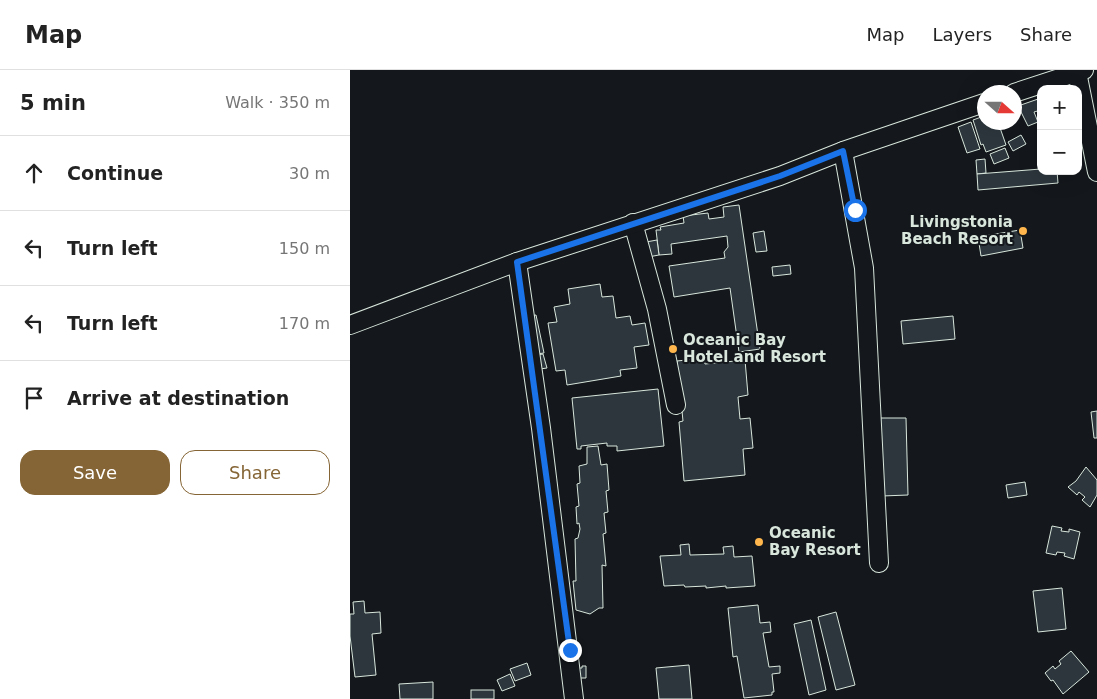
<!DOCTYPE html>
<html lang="en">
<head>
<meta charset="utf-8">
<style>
	:root { --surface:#fff; --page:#f6f6f6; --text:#222; --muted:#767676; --line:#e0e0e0; --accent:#856535 }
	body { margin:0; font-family:"DejaVu Sans",sans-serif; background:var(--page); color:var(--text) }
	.controls { position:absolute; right:15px; top:15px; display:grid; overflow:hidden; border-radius:10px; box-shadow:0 5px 20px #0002 }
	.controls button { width:45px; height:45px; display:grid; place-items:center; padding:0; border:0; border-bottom:1px solid var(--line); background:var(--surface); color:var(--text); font:25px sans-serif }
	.compass { position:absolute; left:627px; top:15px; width:45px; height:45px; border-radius:50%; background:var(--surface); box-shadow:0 5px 20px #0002; rotate:111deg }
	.stop { position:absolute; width:15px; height:15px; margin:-11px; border:4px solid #1a73e8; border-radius:50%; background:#fff }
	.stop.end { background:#1a73e8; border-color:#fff; box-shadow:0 1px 5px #0008 }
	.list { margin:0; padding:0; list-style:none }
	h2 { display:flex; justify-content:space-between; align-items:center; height:65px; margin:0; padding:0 20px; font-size:21px }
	h2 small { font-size:16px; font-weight:400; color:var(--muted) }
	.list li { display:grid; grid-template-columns:32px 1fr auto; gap:15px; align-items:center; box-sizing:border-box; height:75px; padding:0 20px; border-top:1px solid var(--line) }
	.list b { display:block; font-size:19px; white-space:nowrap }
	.list em { font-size:16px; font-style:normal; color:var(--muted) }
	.actions { display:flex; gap:10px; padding:15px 20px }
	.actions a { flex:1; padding:11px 0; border:1px solid var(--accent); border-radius:15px; text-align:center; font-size:18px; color:var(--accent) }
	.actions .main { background:var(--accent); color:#fff }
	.icon { flex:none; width:28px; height:28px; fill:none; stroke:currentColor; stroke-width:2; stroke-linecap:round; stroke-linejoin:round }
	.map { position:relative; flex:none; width:747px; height:629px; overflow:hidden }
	header { display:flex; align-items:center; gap:30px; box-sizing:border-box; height:70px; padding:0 25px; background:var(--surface); border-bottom:1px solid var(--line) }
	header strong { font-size:24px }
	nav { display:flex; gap:28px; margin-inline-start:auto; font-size:18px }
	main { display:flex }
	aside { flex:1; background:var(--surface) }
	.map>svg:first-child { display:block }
</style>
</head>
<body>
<header>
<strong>Map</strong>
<nav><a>Map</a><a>Layers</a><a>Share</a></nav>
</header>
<main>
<aside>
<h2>5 min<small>Walk · 350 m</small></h2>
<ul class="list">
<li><svg class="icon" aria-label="ahead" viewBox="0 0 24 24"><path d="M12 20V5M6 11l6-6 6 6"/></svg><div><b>Continue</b></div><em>30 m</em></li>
<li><svg class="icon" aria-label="left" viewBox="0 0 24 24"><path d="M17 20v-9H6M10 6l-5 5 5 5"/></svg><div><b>Turn left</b></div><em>150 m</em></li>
<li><svg class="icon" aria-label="left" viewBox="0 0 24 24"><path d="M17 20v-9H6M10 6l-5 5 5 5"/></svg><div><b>Turn left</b></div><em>170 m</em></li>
<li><svg class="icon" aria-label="arrive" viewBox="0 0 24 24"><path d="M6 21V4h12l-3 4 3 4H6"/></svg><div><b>Arrive at destination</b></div></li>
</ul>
<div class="actions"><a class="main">Save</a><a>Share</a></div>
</aside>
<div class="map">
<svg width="747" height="629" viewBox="0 0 747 629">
	<rect width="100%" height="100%" fill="#14181c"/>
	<g fill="#2c363c" stroke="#d8e6dc">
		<path d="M691,28V40L684,42L688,52L678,56L668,36Z"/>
		<path d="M634,46V52H648L656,75L636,82L633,74L631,75L623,50Z"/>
		<path d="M621,52L630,79L617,83L608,57Z"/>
		<path d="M671,65L676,74L663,81L658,72Z"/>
		<path d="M655,78L659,88L644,94L640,84Z"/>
		<path d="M635,89L636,103L627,104L626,90Z"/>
		<path d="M691,99V101H707L708,113L628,120L627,104Z"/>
		<path d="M389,135L410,279L389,282L380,218L324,227L319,196L375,188L374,182L378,177L377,166L321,174L322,184L309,185L306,160H311L310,157L334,153L333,146L358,143L359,149L374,147L373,137Z"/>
		<path d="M670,160L673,178L631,186L628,167Z"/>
		<path d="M414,161L417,181L406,182L403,163Z"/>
		<path d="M307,170L309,185L298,187L296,172Z"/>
		<path d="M440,195L441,204L423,206L422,197Z"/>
		<path d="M250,214L252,227L263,226L266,248L280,246L282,255L295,253L299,275L284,277L287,298L270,300L271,306L217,315L215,300L206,301L198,253L207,252L204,237L220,234L218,219Z"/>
		<path d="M186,245L194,283L179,285L173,247Z"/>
		<path d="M603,246L605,269L553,274L551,251Z"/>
		<path d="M193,284L197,298L183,300L180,286Z"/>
		<path d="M354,288L355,294L395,290L398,325L388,327L390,349L400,348L403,378L393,379L395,405L334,411L329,352L333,351L327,291Z"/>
		<path d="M308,319L314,376L267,381V376H257V373L231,376V379H227L222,328Z"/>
		<path d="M747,341V368H744L741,342Z"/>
		<path d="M530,348H556L558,425L532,426Z"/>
		<path d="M248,376L251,395L257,394L259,420L256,421L258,442L254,443L256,463L253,464L256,496L252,495L253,538H249L240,544L226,540L223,511H226L225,469L228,468L230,459L229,453L227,454L226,437L229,436L227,414L230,413L229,396L237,394V377Z"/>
		<path d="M736,397L747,410V425L740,437L732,430L735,427L729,422L727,425L718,417L726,411Z"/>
		<path d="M675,412L677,425L658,428L656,415Z"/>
		<path d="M702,456L712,458L711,461L719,462V459L730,462L724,489L714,486L715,483L707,482L706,485L696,483Z"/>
		<path d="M339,474L340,485L374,484L373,477L383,476L384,487L402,486L405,516L376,518V516L356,518V516L335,517L334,515L314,516L310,486L331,485L330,475Z"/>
		<path d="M712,518L716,559L688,562L683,521Z"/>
		<path d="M14,531L15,543L30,542L31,563L22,564L26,605L5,607L0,566V544H4L3,532Z"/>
		<path d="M408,535L410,553L420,552L421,562L413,563L419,597L430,596V603L422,604L424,622H422V625L394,628L387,586L383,587L378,538Z"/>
		<path d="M486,542L505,615L486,620L468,547Z"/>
		<path d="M461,550L476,620L459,625L444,554Z"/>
		<path d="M721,581L739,602L713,624L703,610L701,611L695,603L703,596L705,599L711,594L709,591Z"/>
		<path d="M177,593L181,605L165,611L160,599Z"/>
		<path d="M339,595L342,629H309L306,598Z"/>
		<path d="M232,596H236V608H226V598H232Z"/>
		<path d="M160,604L165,616L152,621L147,610Z"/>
		<path d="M83,612V629H50L49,614Z"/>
		<rect x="121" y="620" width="23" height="9"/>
	</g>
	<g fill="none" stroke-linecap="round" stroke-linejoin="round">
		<defs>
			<g id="minor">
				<path d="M727,2L747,102"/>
				<path d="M664,23L734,0"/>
				<path d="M493,81L514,198L529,493"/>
				<path d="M283,153L307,239L326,335"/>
				<path d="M167,192L191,358L224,629"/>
				<path d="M0,255L167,192L430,106L493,81L634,33"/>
			</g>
		</defs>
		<use href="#minor" stroke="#d8e6dc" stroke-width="20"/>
		<use href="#minor" stroke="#14181c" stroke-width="18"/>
	</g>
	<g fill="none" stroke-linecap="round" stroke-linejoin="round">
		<path stroke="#1a73e8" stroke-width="6" d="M220,580L167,192L430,106L493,81L505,140"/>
	</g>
	<g fill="#ffb74d" stroke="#14181c" stroke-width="2">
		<circle cx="673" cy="161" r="5"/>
		<circle cx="323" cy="279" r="5"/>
		<circle cx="409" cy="472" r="5"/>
	</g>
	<g text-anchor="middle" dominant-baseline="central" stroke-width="4" stroke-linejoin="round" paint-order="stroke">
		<g font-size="15" font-weight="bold" fill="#d8e6dc" stroke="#14181c" text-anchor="start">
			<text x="663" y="152" text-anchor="end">Livingstonia<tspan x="663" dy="17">Beach Resort</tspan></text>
			<text x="333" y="270">Oceanic Bay<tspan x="333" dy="17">Hotel and Resort</tspan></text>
			<text x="419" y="463">Oceanic<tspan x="419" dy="17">Bay Resort</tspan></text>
		</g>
	</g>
</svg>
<div class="controls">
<button>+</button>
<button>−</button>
</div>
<svg class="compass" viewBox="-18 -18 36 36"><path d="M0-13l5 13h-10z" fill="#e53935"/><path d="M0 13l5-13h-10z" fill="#767676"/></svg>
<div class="stop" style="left:505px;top:140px"></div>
<div class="stop end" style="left:220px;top:580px"></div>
</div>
</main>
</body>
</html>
